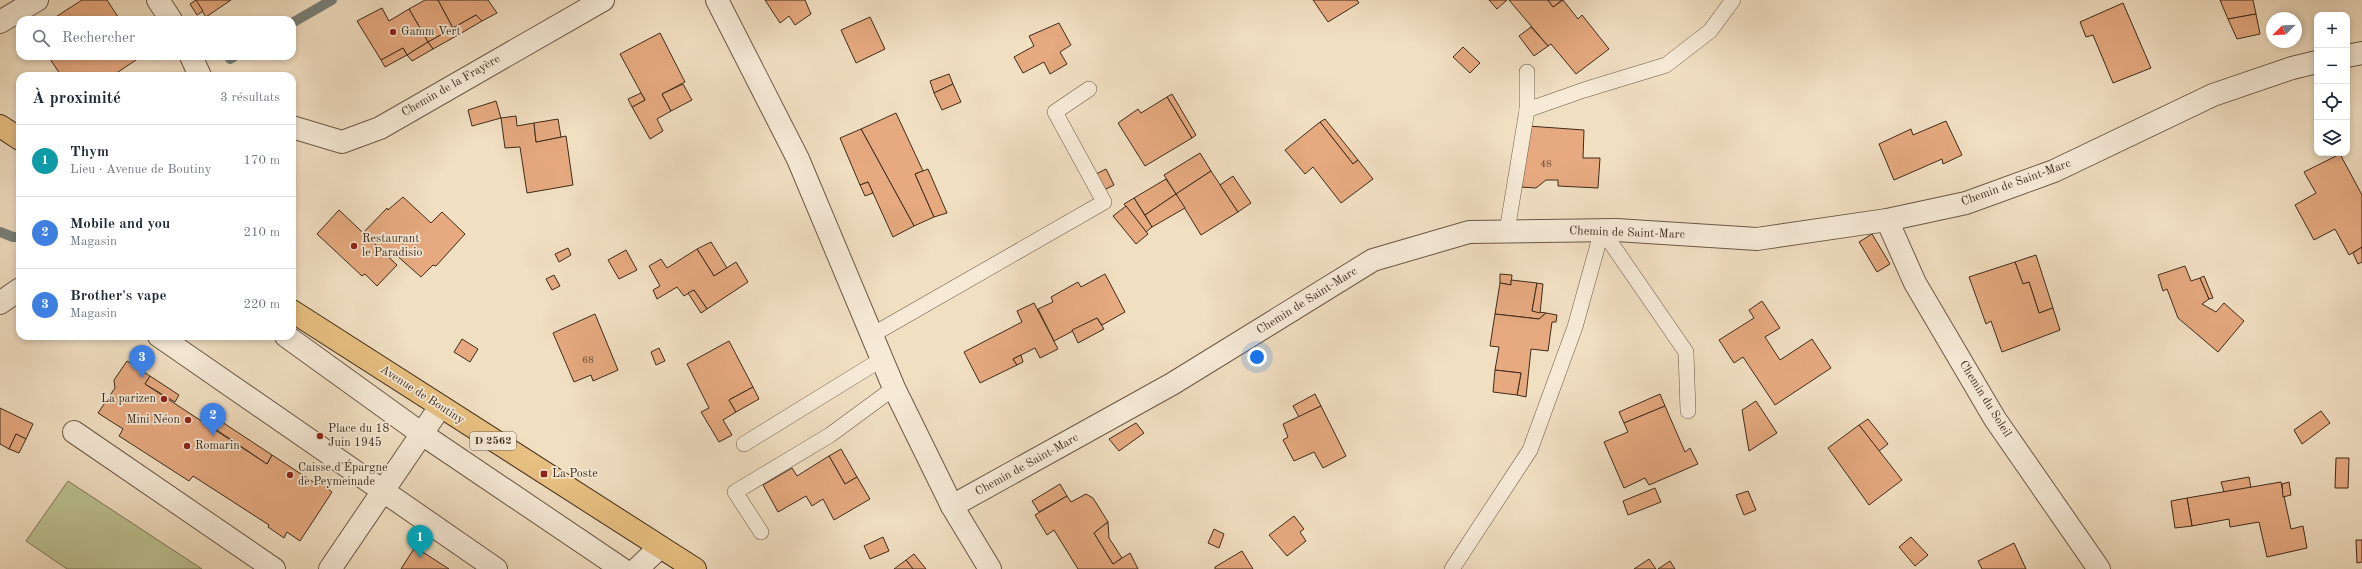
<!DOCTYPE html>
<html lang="fr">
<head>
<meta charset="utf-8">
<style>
	:root { --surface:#fff; --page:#f2f2f3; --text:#1f2937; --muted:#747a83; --line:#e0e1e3; --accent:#8f2418 }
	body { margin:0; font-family:"Old Standard TT",serif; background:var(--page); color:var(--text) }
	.controls { position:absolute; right:12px; top:12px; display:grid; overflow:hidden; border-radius:8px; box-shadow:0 2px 6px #0003 }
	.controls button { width:36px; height:36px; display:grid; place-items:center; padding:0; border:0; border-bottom:1px solid var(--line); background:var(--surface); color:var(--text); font:20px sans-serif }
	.compass { position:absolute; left:2266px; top:12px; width:36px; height:36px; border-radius:50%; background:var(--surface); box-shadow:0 2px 6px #0003; rotate:246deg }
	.you { position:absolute; left:1257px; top:357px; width:14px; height:14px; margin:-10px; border:3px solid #fff; border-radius:50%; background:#1a73e8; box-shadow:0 0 0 6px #1a73e833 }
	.badge { display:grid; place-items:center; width:26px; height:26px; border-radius:50%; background:var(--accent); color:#fff; font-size:13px; font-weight:700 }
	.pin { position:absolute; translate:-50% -33px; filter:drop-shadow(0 1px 2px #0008) }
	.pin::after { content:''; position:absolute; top:21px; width:14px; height:12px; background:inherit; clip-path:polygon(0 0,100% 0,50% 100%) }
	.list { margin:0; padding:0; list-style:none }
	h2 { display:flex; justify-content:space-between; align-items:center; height:52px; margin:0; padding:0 16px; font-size:17px }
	h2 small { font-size:13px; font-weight:400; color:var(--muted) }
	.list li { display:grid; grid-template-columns:26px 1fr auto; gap:12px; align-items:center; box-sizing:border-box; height:72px; padding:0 16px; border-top:1px solid var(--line) }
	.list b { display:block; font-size:15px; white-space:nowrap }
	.list p { margin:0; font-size:13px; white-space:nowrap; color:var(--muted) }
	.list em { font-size:13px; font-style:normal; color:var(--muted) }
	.icon { flex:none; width:22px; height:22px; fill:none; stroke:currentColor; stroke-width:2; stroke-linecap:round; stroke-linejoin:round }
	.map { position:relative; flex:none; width:2362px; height:569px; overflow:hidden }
	.search { position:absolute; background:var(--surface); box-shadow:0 2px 6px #0003; left:16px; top:16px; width:280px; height:44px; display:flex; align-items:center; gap:10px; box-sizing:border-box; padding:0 14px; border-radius:12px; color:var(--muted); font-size:15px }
	.panel { position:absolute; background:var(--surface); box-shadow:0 2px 6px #0003; left:16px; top:72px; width:280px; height:268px; border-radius:12px }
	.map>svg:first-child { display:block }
</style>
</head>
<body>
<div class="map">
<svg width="2362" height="569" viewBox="0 0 2362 569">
	<rect width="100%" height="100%" fill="#f1dfc2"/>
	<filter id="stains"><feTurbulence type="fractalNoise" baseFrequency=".005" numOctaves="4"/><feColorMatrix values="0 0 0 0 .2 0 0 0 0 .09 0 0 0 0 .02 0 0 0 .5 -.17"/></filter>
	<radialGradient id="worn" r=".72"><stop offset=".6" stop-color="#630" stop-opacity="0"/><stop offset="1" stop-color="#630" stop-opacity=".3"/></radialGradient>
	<path fill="#bcc192" stroke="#7d7656" d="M68,481L202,569H67L26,541Z"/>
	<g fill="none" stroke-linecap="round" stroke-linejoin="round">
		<g stroke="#78817b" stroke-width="10">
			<path d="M292,23L332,0"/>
			<path d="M230,59L235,56"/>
			<path d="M0,232L13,237H20"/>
		</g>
	</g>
	<g fill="#e6a980" stroke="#3e2b1b">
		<path d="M82,0H107L120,20H51Z"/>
		<path d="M195,0H231L206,17Z"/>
		<path d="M196,0L203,11L197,15L190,4Z"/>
		<path d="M425,0H438L453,28L428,42L409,9Z"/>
		<path d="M438,0H488L497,13L482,21L476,15L453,28Z"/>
		<path d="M765,0H805L811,14L795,25L789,16L780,23Z"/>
		<path d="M1313,0H1357L1359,3L1328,22Z"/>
		<path d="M1489,0H1507L1497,9Z"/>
		<path d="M1509,0H1548L1553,7L1563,0L1578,19L1582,15L1609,49L1576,74L1551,44L1548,46Z"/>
		<path d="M1548,0H1562L1553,7Z"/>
		<path d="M2220,0H2253L2256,14L2228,19Z"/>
		<path d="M2123,3L2151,68L2113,83L2093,35L2086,37L2080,22Z"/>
		<path d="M382,8L389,21L409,9L428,42L407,55L403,48L381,60L357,21Z"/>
		<path d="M2256,14L2260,34L2237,39L2228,19Z"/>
		<path d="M476,15L482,21L458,35L453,28Z"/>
		<path d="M870,17L885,49L856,63L841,30Z"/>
		<path d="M1059,23L1071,45L1060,52L1067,64L1050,74L1044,62L1023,73L1014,57L1034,46L1029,36Z"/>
		<path d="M1531,27L1548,46L1534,56L1519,36Z"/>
		<path d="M453,28L458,35L433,49L428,42Z"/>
		<path d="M660,33L685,82L662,94L671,111L657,119L663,131L650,139L632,107L645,100L620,54Z"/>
		<path d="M428,42L433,49L412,61L407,55Z"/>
		<path d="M1463,47L1480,63L1470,73L1453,57Z"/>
		<path d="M403,48L407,55L385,67L381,60Z"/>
		<path d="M48,56H142L112,76L60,74Z"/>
		<path d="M949,74L953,84L934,93L930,81Z"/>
		<path d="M683,84L692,100L671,111L662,94Z"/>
		<path d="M953,84L961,102L942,110L934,93Z"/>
		<path d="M641,93L645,100L632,107L628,99Z"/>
		<path d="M1172,94L1196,135L1192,138L1167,97Z"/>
		<path d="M1167,97L1192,138L1145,166L1118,123L1138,109L1141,113Z"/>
		<path d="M496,101L501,118L472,126L468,110Z"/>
		<path d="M896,113L923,171L915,174L934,217L914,226L861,129Z"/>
		<path d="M516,116L517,126L534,123L536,142L566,136L573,185L527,193L520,147L505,148L501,118Z"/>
		<path d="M558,119L561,137L536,142L534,123Z"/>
		<path d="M1325,119L1358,160L1353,164L1320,122Z"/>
		<path d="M1946,121L1962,155L1943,164L1942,159L1894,180L1879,144L1911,129L1913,135Z"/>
		<path d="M1320,122L1353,164L1358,160L1373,179L1341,203L1313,167L1305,174L1285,150Z"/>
		<path d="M1528,126L1584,130L1583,158H1600L1598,188L1558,186V180H1546L1536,188L1520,187Z"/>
		<path d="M861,129L914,226L893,237L868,182L860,185L840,138Z"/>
		<path d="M1200,153L1211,171L1176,194L1164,175Z"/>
		<path d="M2340,154L2362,195V247L2349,255L2335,229L2314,240L2295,205L2316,193L2304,172Z"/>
		<path d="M928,169L947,213L934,217L915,174Z"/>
		<path d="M1106,169L1114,185L1104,190L1096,174Z"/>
		<path d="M1211,171L1238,212L1201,235L1176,194Z"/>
		<path d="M1233,176L1251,203L1238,212L1220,185Z"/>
		<path d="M1166,179L1176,194L1145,215L1134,198Z"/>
		<path d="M868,182L873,193L865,196L860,185Z"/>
		<path d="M1176,194L1185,208L1152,227L1145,215Z"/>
		<path d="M403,197L431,223L442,212L465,234L436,266L433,265L421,277L395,254L390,258L363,233L387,208L388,210Z"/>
		<path d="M1134,198L1152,227L1146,232L1124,204Z"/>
		<path d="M1126,206L1148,234L1136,244L1113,216Z"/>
		<path d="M339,210L397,265L377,286L365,274L362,276L317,234Z"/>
		<path d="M1872,234L1890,264L1877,272L1859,242Z"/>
		<path d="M711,242L727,268L714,276L697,249Z"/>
		<path d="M2362,247V262L2358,264L2353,253Z"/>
		<path d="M568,248L571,255L559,262L555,254Z"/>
		<path d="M697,249L714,276L736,262L748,282L707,309L694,290L684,296L677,287L657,299L653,290L660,286L649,266L661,259L667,268Z"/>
		<path d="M626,250L637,270L619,279L608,260Z"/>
		<path d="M2036,255L2053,308L2039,313L2029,282L2023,284L2015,262Z"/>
		<path d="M2015,262L2023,284L2029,282L2039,313L2053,308L2060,330L2002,352L1991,321L1986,324L1969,277Z"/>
		<path d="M2185,266L2191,281L2200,278L2209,299L2202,304L2216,312L2224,303L2244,321L2218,352L2178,318L2167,289L2163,291L2158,275Z"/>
		<path d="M1105,274L1125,312L1102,325L1097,318L1054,341L1038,309L1053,302L1051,297L1078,282L1081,287Z"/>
		<path d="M1500,274L1512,275L1511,285L1500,283Z"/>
		<path d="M554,275L560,286L552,290L546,279Z"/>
		<path d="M2204,276L2213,298L2209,299L2200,278Z"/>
		<path d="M1511,280L1537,283L1532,311L1546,313L1539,319L1495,314L1500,283L1511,285Z"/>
		<path d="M1537,283L1543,284L1540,313L1532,311Z"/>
		<path d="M694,290L707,309L701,313L688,293Z"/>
		<path d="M1762,301L1780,328L1765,337L1780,360L1812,339L1831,368L1775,405L1743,357L1734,363L1719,340L1754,318L1749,310Z"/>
		<path d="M1034,303L1058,349L1040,358L1035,348L1013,359L1017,365L980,383L964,352L1022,322L1017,311Z"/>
		<path d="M1546,313L1557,315L1556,322H1552L1548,351L1531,349L1526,397L1517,395L1521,373L1495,370L1499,347L1490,346L1495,314L1539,319Z"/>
		<path d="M595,314L618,370L593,381L591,375L574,382L553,333Z"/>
		<path d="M1097,318L1104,329L1078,343L1072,330Z"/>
		<path d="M462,339L478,349L470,362L454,352Z"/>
		<path d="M729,341L753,387L729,400L736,412L723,420L732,435L719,442L701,412L709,408L687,364Z"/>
		<path d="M659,348L665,361L656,365L651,352Z"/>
		<path d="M1021,355L1023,362L1017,365L1013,359Z"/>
		<path d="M127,361L150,376L145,384L267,464L272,455L318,485L319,483L332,492L300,541L287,532L284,538L268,527L269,525L193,476L189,481L119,436L123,429L98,413L115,388L114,380Z"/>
		<path d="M1495,370L1521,373L1517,395L1493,392Z"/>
		<path d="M150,376L179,395L175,402L145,384Z"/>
		<path d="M753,387L759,399L736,412L729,400Z"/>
		<path d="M1315,394L1321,406L1299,417L1293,406Z"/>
		<path d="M1660,394L1665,406L1624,423L1619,412Z"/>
		<path d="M1756,401L1777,433L1749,451L1742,410Z"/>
		<path d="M1321,406L1346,456L1323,468L1314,452L1294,461L1283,440L1288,437L1283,424Z"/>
		<path d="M1665,406L1685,452L1690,448L1698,464L1649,485L1645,478L1624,488L1604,442L1628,432L1624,423Z"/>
		<path d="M0,408L33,424L26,439L16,434L9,449L0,444Z"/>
		<path d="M2321,411L2330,423L2302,444L2294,430Z"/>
		<path d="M213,416L272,455L267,464L208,424Z"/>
		<path d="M1868,419L1888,444L1879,451L1859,425Z"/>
		<path d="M1136,423L1144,433L1119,451L1109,439Z"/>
		<path d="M1859,425L1902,480L1869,505L1828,448Z"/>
		<path d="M16,434L26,439L19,453L9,449Z"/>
		<path d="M841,449L857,477L845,484L829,456Z"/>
		<path d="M829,456L845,484L857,477L870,499L834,520L823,499L812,506L806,496L778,512L763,485L792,468L797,476Z"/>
		<path d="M2336,458H2349L2348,488H2335Z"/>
		<path d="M2249,477L2251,488L2224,492L2221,482Z"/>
		<path d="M2281,482L2291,529L2303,526L2307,548L2267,557L2259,522L2230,527L2229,519L2192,526L2187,498Z"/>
		<path d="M2289,482L2291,495L2283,497L2282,484Z"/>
		<path d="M1060,484L1067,496L1039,512L1032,501Z"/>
		<path d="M1655,488L1661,502L1628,515L1623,501Z"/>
		<path d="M1748,491L1756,510L1744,515L1736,495Z"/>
		<path d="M1086,494L1093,498L1108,522L1094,533L1113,564L1130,553L1138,569H1078L1054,530L1047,535L1035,515L1067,496L1071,502Z"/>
		<path d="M2187,498L2192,526L2175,528L2171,501Z"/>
		<path d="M1294,516L1304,529L1300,532L1306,541L1287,556L1269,535Z"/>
		<path d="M1108,522L1109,538L1122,558L1113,564L1094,533Z"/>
		<path d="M1214,529L1224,534L1219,548L1208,543Z"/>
		<path d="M883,537L889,551L870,559L864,546Z"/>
		<path d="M1911,537L1928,555L1915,566L1899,547Z"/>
		<path d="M2356,540H2362V562L2357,563Z"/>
		<path d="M2014,543L2026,569H1982L1978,561Z"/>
		<path d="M415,547L449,569H401Z"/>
		<path d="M1242,551L1253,569H1215V567Z"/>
		<path d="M914,554L926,569H913L906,560Z"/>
		<path d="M1649,559L1656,569H1634Z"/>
		<path d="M906,560L913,569H894Z"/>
		<path d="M1670,561L1675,569H1658Z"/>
	</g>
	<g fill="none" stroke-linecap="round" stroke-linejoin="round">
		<defs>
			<g id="lane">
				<path d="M1527,110L1584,90L1666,65L1710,31L1733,0"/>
				<path d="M1602,230L1686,352L1688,411"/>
				<path d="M1507,231L1527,110V72"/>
				<path d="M872,335L1104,202L1055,112L1089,89"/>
				<path d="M744,444L882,359"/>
				<path d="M761,532L735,492L830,435L894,388"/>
				<path d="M1452,569L1530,450L1575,327L1602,230"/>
			</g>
			<g id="street">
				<path d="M158,0L171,20"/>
				<path d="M717,0L798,159L894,388L952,506L990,569"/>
				<path d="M0,22L37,0"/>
				<path d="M191,56L200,76"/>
				<path d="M2347,56L2362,53"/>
				<path d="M292,127L342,142L380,128L603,0"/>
				<path d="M1887,220L1915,283L1995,419L2099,569"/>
				<path d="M0,303L20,289"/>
				<path d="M159,336L496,569"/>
				<path d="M286,336L422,434L622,569"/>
				<path d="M74,432L274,569"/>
				<path d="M952,506L1172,384L1373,260L1469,232L1616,230L1757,239L1887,220L1966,203L2054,171L2213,95L2292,68L2317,62"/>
				<path d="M330,569L440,407"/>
				<path d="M637,569L660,547"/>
			</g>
			<g id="primary">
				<path d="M0,126L20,139"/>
				<path d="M292,311L695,569"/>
			</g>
		</defs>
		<use href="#lane" stroke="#6b5845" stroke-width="16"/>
		<use href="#street" stroke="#6b5845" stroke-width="24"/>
		<use href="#primary" stroke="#3e2b1b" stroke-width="24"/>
		<use href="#lane" stroke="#f6ead7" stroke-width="15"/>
		<use href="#street" stroke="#f6ead7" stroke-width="22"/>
		<use href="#primary" stroke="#e8c081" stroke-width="22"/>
	</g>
	<g fill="#8f2418" stroke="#f6ead7" stroke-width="1.5">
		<circle cx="393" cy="32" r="4"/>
		<circle cx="354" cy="246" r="4"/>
		<circle cx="164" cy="399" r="4"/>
		<circle cx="188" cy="420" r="4"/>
		<circle cx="320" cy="436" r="4"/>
		<circle cx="187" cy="446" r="4"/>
		<rect x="540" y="470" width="8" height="8" rx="2"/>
		<circle cx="290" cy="475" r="4"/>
	</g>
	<g text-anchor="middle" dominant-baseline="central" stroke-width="3.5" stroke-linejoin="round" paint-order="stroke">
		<g font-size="10" fill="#684a34">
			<text x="1546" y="164">48</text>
			<text x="588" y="360">68</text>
		</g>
		<rect fill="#f6ead7" stroke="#756453" stroke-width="1" x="470" y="432" width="46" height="18" rx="3"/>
		<g font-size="11" font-weight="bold" fill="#3e2b1b">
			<text x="493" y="441">D 2562</text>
		</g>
		<g font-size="12" fill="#3e2b1b" stroke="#f6ead7" text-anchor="start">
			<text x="401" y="32">Gamm Vert</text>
			<text x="362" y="239">Restaurant<tspan x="362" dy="14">le Paradisio</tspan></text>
			<text x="156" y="399" text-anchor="end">La parizen</text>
			<text x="180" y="420" text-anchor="end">Mini Néon</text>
			<text x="328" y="429">Place du 18<tspan x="328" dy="14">Juin 1945</tspan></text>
			<text x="195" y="446">Romarin</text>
			<text x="298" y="468">Caisse d'Épargne<tspan x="298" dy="14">de Peymeinade</tspan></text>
			<text x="552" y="474">La Poste</text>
		</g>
		<g font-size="12" fill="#3e2b1b" stroke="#f6ead7">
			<text transform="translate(451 86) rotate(-30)">Chemin de la Frayère</text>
			<text transform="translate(2016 183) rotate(-20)">Chemin de Saint-Marc</text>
			<text transform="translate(1627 233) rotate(2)">Chemin de Saint-Marc</text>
			<text transform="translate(1307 301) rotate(-32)">Chemin de Saint-Marc</text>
			<text transform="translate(422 395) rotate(33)">Avenue de Boutiny</text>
			<text transform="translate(1985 399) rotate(58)">Chemin du Soleil</text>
			<text transform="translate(1027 465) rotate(-29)">Chemin de Saint-Marc</text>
		</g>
	</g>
	<rect width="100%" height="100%" filter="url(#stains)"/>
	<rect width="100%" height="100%" fill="url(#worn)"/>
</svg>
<div class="controls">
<button>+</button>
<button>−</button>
<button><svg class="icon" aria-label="locate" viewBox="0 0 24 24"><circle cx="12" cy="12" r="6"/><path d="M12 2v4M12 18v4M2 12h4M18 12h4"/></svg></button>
<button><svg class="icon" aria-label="layers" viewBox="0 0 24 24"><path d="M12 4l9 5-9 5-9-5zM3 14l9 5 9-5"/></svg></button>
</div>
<svg class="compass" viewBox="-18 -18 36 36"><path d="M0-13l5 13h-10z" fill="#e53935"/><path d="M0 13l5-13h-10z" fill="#747a83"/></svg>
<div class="you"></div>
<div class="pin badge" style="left:420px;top:558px;background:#0f9aa8">1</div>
<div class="pin badge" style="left:213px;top:436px;background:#3f7fe0">2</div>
<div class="pin badge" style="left:142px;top:378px;background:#3f7fe0">3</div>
<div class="search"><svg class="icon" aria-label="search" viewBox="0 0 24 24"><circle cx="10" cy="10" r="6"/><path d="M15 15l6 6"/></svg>Rechercher</div>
<section class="panel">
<h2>À proximité<small>3 résultats</small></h2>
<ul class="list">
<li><span class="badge" style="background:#0f9aa8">1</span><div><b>Thym</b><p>Lieu · Avenue de Boutiny</p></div><em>170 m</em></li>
<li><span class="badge" style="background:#3f7fe0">2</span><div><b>Mobile and you</b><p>Magasin</p></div><em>210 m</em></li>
<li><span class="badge" style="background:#3f7fe0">3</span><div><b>Brother's vape</b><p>Magasin</p></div><em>220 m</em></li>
</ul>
</section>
</div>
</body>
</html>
